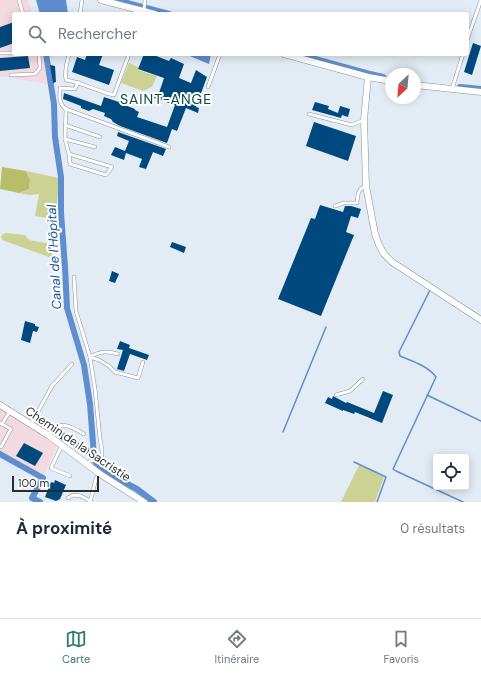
<!DOCTYPE html>
<html lang="fr">
<head>
<meta charset="utf-8">
<style>
	:root { --surface:#fff; --page:#f6f6f7; --text:#1f2937; --muted:#747a83; --line:#e0e1e3; --accent:#33786c }
	body { margin:0; font-family:"DM Sans",sans-serif; background:var(--page); color:var(--text) }
	.controls { position:absolute; right:12px; bottom:12px; display:grid; overflow:hidden; border-radius:4px; box-shadow:0 2px 10px #0003 }
	.controls button { width:36px; height:36px; display:grid; place-items:center; padding:0; border:0; border-bottom:1px solid var(--line); background:var(--surface); color:var(--text); font:20px sans-serif }
	.compass { position:absolute; left:385px; top:68px; width:36px; height:36px; border-radius:50%; background:var(--surface); box-shadow:0 2px 10px #0003; rotate:206deg }
	.scale { position:absolute; left:12px; bottom:10px; width:87px; box-sizing:border-box; padding-left:4px; border:2px solid #282c2f; border-top:0; font-size:11px; line-height:14px; white-space:nowrap; color:#282c2f; -webkit-text-stroke:3px #fff; paint-order:stroke }
	.list { margin:0; padding:0; list-style:none }
	h2 { display:flex; justify-content:space-between; align-items:center; height:52px; margin:0; padding:0 16px; font-size:17px }
	h2 small { font-size:13px; font-weight:400; color:var(--muted) }
	.icon { flex:none; width:22px; height:22px; fill:none; stroke:currentColor; stroke-width:2; stroke-linecap:round; stroke-linejoin:round }
	.map { position:relative; flex:none; width:481px; height:502px; overflow:hidden }
	.search { position:absolute; background:var(--surface); box-shadow:0 2px 10px #0003; left:12px; right:12px; top:12px; height:44px; display:flex; align-items:center; gap:10px; box-sizing:border-box; padding:0 14px; border-radius:4px; color:var(--muted); font-size:15px }
	.sheet { height:116px; background:var(--surface) }
	nav { display:flex; justify-content:space-around; align-items:center; box-sizing:border-box; height:56px; border-top:1px solid var(--line); background:var(--surface); font-size:11px; color:var(--muted) }
	nav a { display:grid; justify-items:center; gap:2px }
	nav .on { color:var(--accent) }
	.map>svg:first-child { display:block }
</style>
</head>
<body>
<div class="map">
<svg width="481" height="502" viewBox="0 0 481 502">
	<rect width="100%" height="100%" fill="#e3ecf5"/>
	<g fill="#f3d9e0">
		<path d="M0,0H28L32,14H14V54H44L47,84L0,76Z"/>
		<path d="M0,409L57,445L44,476L0,452Z"/>
	</g>
	<g fill="#ccd293">
		<path d="M129,63L138,67V70L157,76L152,87L143,91L121,83Z"/>
		<path d="M26,171L59,178L57,203L55,219L35,216L39,194L30,195L19,193L29,189L30,180Z"/>
		<path d="M5,233L25,235L29,240L52,244V258L2,240L1,236Z"/>
		<path d="M359,465L384,477L375,502H341Z"/>
	</g>
	<path fill="#b7be69" d="M2,167L26,171L30,180L29,189L19,193L0,189Z"/>
	<g fill="#5f8ece">
		<path d="M36,0H66L68,14H40Z"/>
		<path d="M185,54H211L209,64Z"/>
	</g>
	<g fill="none" stroke-linecap="round" stroke-linejoin="round">
		<g stroke="#5f8ece" stroke-width="1.5">
			<path d="M429,289L430,290L399,352L400,356C412,361 428,366 436,377L393,469L396,471L463,502"/>
			<path d="M427,395L481,421"/>
			<path d="M283,432L326,327"/>
			<path d="M354,462L386,477L377,502"/>
		</g>
		<g stroke="#5f8ece" stroke-width="6">
			<path d="M116,0L169,14"/>
			<path d="M46,54L54,104L55,137L61,177V213L65,267L67,308L84,365L90,404L94,456"/>
			<path d="M297,54L366,73L383,77"/>
			<path d="M460,87L481,89"/>
			<path d="M0,454L43,478L32,498L40,502"/>
			<path d="M96,463L101,470L137,489L154,502"/>
		</g>
	</g>
	<g fill="#00497e">
		<path d="M14,22V43L0,48V27Z"/>
		<path d="M473,43L481,46L472,75L464,72Z"/>
		<path d="M87,54H103L99,65L114,70L109,85L72,72L77,57L85,60Z"/>
		<path d="M144,54H151L169,61L171,58L184,64L179,78L191,83L196,70L207,77L196,107L199,108L198,113L186,108L177,131L172,129L167,143L120,126L113,122L111,119L104,116L105,113L93,109L89,111L81,108V106L63,99L64,93L101,106L104,97L122,103V104L135,109V110L139,112L137,117L167,127L175,105L151,97L156,93H159L164,78L138,69Z"/>
		<path d="M28,56L30,68L0,71V58Z"/>
		<path d="M50,65L55,66L56,82L53,83Z"/>
		<path d="M315,102L329,106L328,109L338,113L340,106L350,109L348,117L342,115L341,118L312,110Z"/>
		<path d="M314,122L356,136L348,161L306,146Z"/>
		<path d="M118,132L166,149L163,156L153,152L146,169L139,167L142,159L126,153L124,160L111,155L115,147L125,151L129,141L117,136Z"/>
		<path d="M320,205L343,212L345,206H351L361,209L358,218L351,216L346,232L354,235L321,316L278,299L311,218L315,219Z"/>
		<path d="M172,242L186,247L184,253L170,247Z"/>
		<path d="M112,271L119,274L115,283L109,281Z"/>
		<path d="M25,321L35,324V326L39,327L37,332L33,331L30,343L21,340Z"/>
		<path d="M120,341L130,345L129,348L132,349L149,355L147,360L130,354L124,371L117,369L123,350L117,349Z"/>
		<path d="M383,391L393,395L382,423L355,412L354,414L343,410V411L325,403L328,397L332,399L333,396L346,403L347,402L374,413Z"/>
		<path d="M62,432L76,439L75,441L89,448V455L59,438Z"/>
		<path d="M24,443L43,453L35,466L16,456Z"/>
		<path d="M55,480L66,485L60,499L56,501L45,497L51,482L54,483Z"/>
	</g>
	<g fill="none" stroke-linecap="round" stroke-linejoin="round">
		<defs>
			<g id="service">
				<path d="M19,0L23,14"/>
				<path d="M144,10L145,0"/>
				<path d="M80,14L82,0"/>
				<path d="M467,40L481,0"/>
				<path d="M0,53H14"/>
				<path d="M69,54C67,63 64,71 66,80C84,83 96,91 114,95L129,54"/>
				<path d="M11,75L35,74L40,68L39,54"/>
				<path d="M78,82L75,89L60,88C60,97 58,103 66,109L65,139L95,147"/>
				<path d="M208,87L220,54"/>
				<path d="M452,89L463,54"/>
				<path d="M66,109L169,147"/>
				<path d="M309,114L352,125L364,120"/>
				<path d="M65,125L100,137"/>
				<path d="M65,139L69,154L112,167L106,175L70,164L69,154"/>
				<path d="M335,206L344,203H357C358,195 357,189 366,186"/>
				<path d="M74,277L76,311L90,357L95,389L100,439L102,450V456L100,459L90,461L87,464"/>
				<path d="M90,357L99,360L109,366L115,372L138,378L143,362"/>
				<path d="M90,357C100,351 107,351 118,354"/>
				<path d="M336,395L350,391L363,379"/>
				<path d="M0,423L2,424L10,411"/>
				<path d="M31,424L52,386L72,364"/>
				<path d="M48,435C58,419 71,426 84,434"/>
				<path d="M62,445L51,468L70,476"/>
				<path d="M1,447L11,429L2,424"/>
				<path d="M68,498L73,495L81,496L90,501"/>
				<path d="M90,502L96,479L100,474"/>
			</g>
			<g id="minor">
				<path d="M101,0L155,14"/>
				<path d="M284,54L368,77L391,81"/>
				<path d="M368,77L364,120L366,186L375,234L379,245L384,254L392,262L481,320"/>
				<path d="M415,85L481,92"/>
				<path d="M0,405L48,435L100,474L144,502"/>
			</g>
		</defs>
		<use href="#service" stroke="#89919a" stroke-width="4"/>
		<use href="#minor" stroke="#89919a" stroke-width="7"/>
		<use href="#service" stroke="#fff" stroke-width="3"/>
		<use href="#minor" stroke="#fff" stroke-width="6"/>
	</g>
	<g text-anchor="middle" dominant-baseline="central" stroke-width="4" stroke-linejoin="round" paint-order="stroke">
		<g font-size="12" fill="#282c2f" stroke="#fff">
			<text transform="translate(78 444) rotate(34)">Chemin de la Sacristie</text>
		</g>
		<g font-size="13" font-style="italic" fill="#1554a0" stroke="#fff">
			<text transform="translate(54 257) rotate(-93)">Canal de l'Hôpital</text>
		</g>
		<g font-size="14" letter-spacing="1" fill="#0c4840" stroke="#fff">
			<text x="166" y="99">SAINT-ANGE</text>
		</g>
	</g>
</svg>
<div class="controls">
<button><svg class="icon" aria-label="locate" viewBox="0 0 24 24"><circle cx="12" cy="12" r="6"/><path d="M12 2v4M12 18v4M2 12h4M18 12h4"/></svg></button>
</div>
<svg class="compass" viewBox="-18 -18 36 36"><path d="M0-13l5 13h-10z" fill="#e53935"/><path d="M0 13l5-13h-10z" fill="#747a83"/></svg>
<div class="scale">100 m</div>
<div class="search"><svg class="icon" aria-label="search" viewBox="0 0 24 24"><circle cx="10" cy="10" r="6"/><path d="M15 15l6 6"/></svg>Rechercher</div>
</div>
<section class="sheet">
<h2>À proximité<small>0 résultats</small></h2>
<ul class="list">
</ul>
</section>
<nav>
<a class="on"><svg class="icon" aria-label="map" viewBox="0 0 24 24"><path d="M3 6l6-2 6 2 6-2v14l-6 2-6-2-6 2zM9 4v14M15 6v14"/></svg>Carte</a>
<a><svg class="icon" aria-label="directions" viewBox="0 0 24 24"><path d="M12 3l9 9-9 9-9-9zM9 14v-3h6M13 9l2 2-2 2"/></svg>Itinéraire</a>
<a><svg class="icon" aria-label="saved" viewBox="0 0 24 24"><path d="M7 4h10v16l-5-4-5 4z"/></svg>Favoris</a>
</nav>
</body>
</html>
